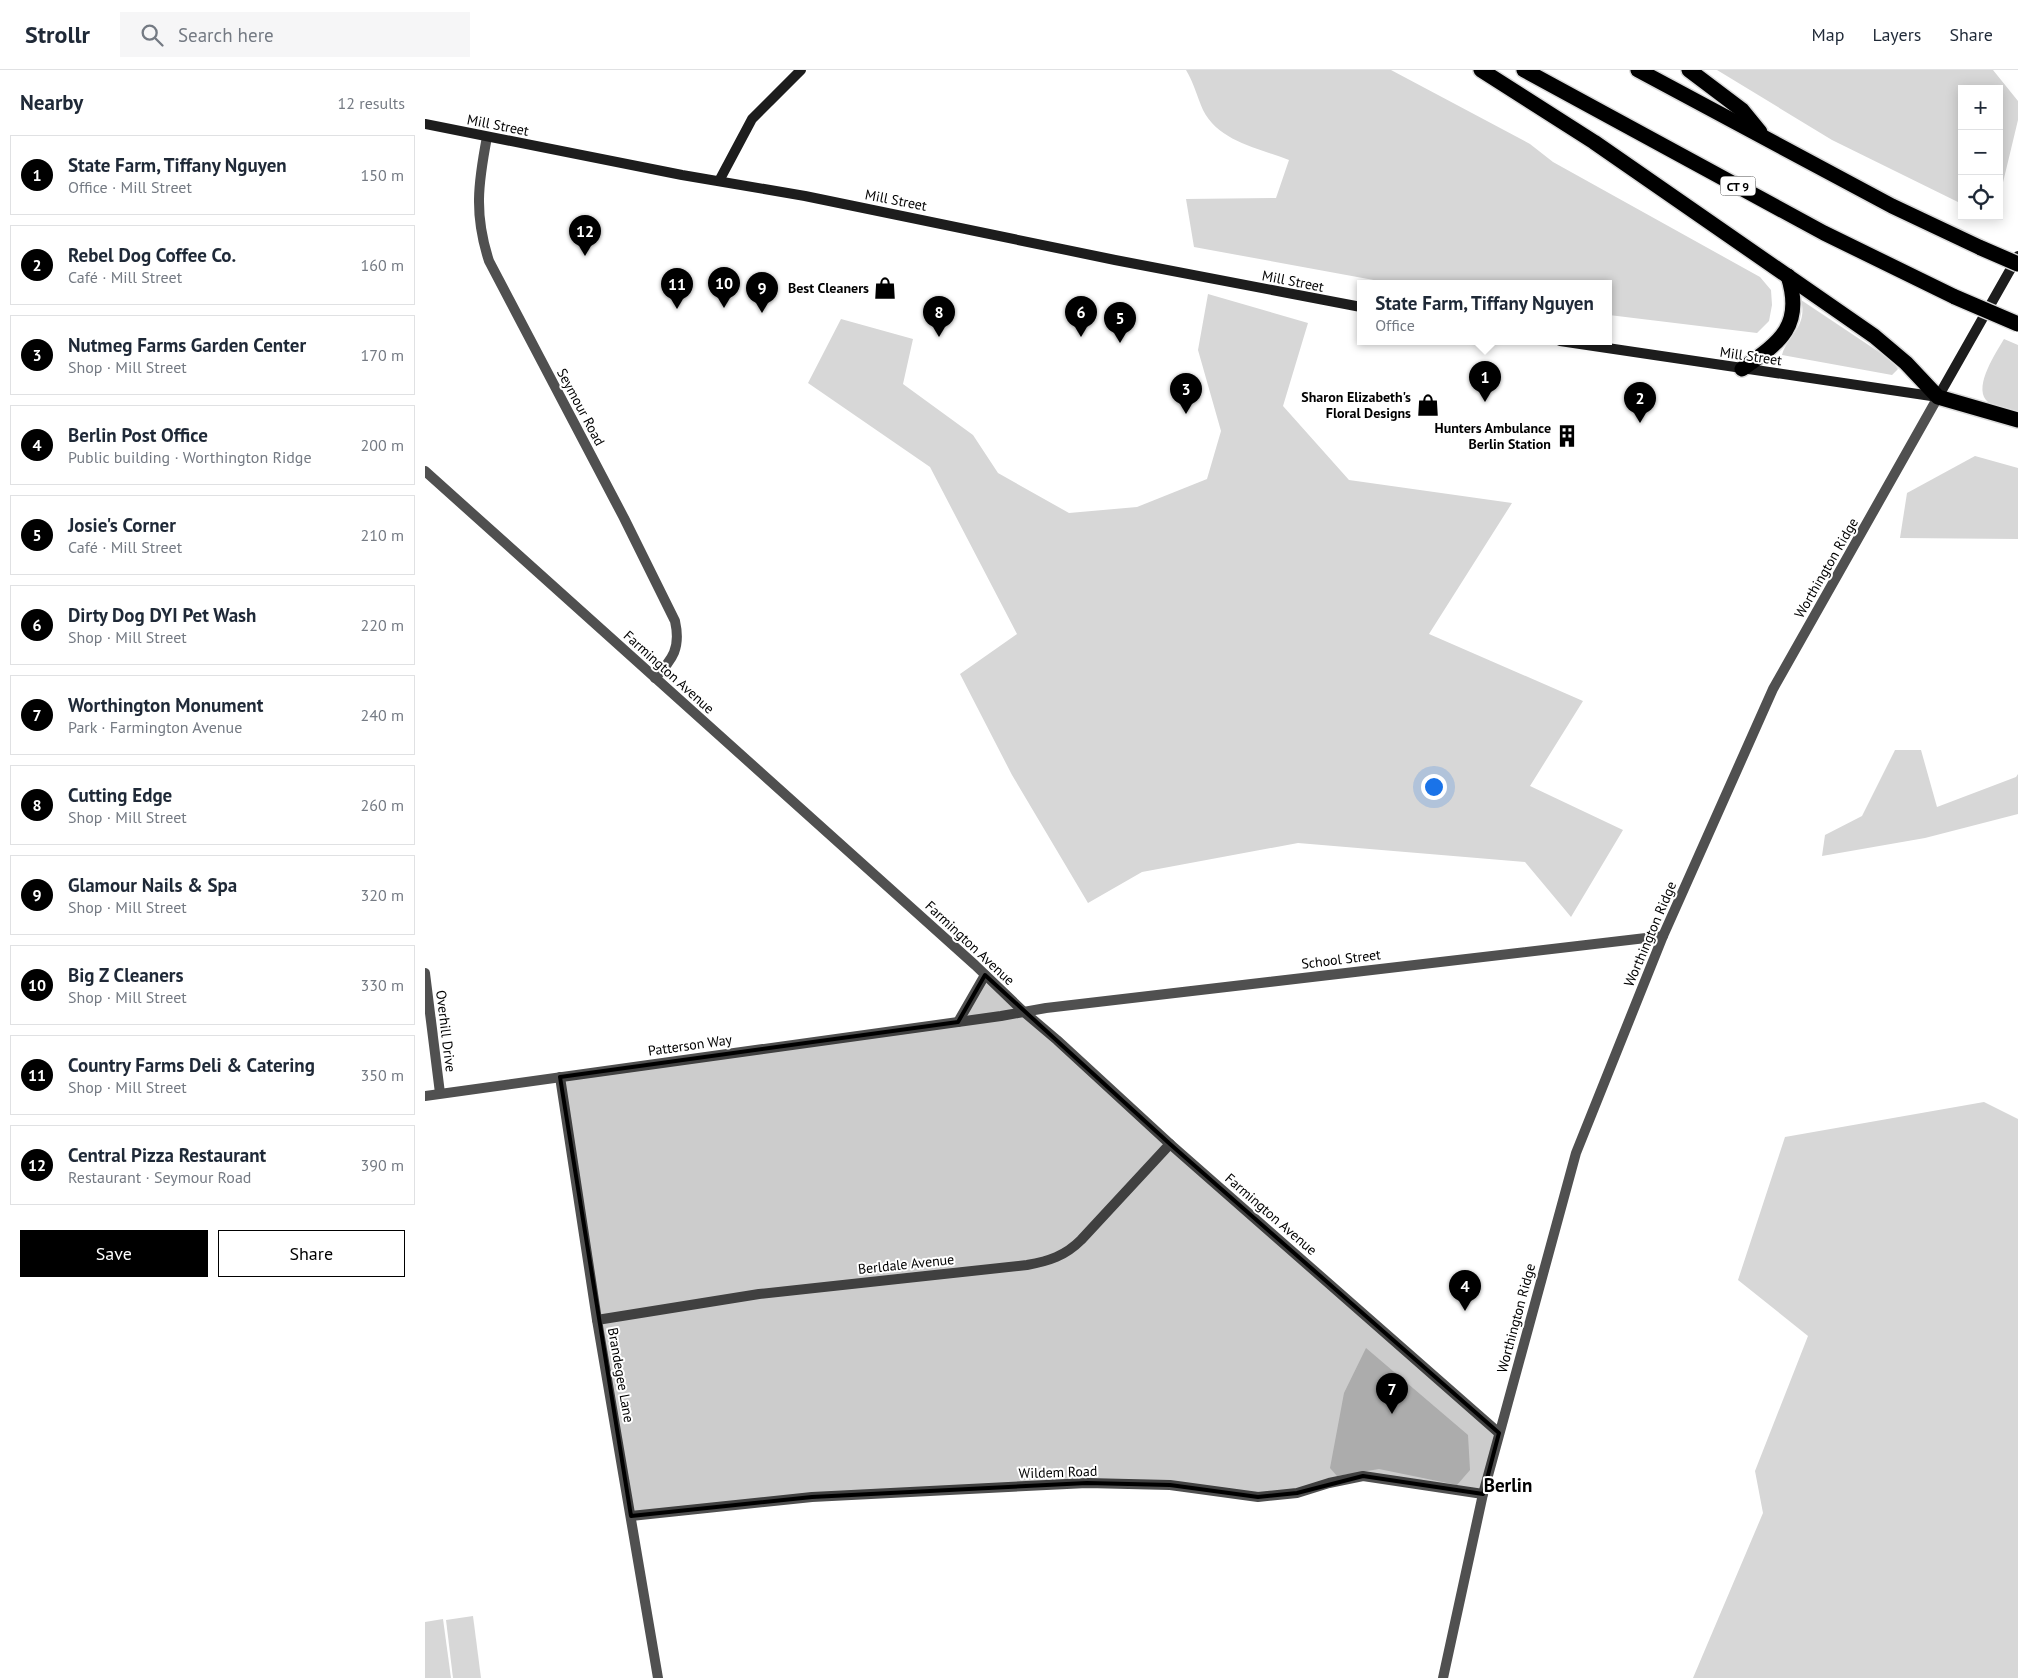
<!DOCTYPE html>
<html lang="en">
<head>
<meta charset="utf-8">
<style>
	:root { --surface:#fff; --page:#f6f6f7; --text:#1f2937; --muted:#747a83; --line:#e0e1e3; --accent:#000 }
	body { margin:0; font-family:"PT Sans",sans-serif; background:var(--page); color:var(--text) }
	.controls { position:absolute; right:15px; top:15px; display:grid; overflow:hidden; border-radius:0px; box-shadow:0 2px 12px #0003 }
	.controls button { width:45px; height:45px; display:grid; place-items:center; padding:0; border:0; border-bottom:1px solid var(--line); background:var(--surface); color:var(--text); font:25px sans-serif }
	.you { position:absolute; left:1008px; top:716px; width:18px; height:18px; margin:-12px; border:4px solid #fff; border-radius:50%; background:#1a73e8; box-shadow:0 0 0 8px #1a73e833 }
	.badge { display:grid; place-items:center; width:32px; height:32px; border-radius:50%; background:var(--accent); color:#fff; font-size:16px; font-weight:700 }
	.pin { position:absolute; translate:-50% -41px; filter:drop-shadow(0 1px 2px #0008) }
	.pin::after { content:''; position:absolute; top:26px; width:18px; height:15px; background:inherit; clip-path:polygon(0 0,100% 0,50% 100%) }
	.popup { position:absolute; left:932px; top:210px; width:255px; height:65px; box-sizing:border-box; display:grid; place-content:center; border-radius:0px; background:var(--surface); filter:drop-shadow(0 1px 4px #0005); font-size:16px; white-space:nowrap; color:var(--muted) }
	.popup b { font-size:19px; color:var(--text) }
	.popup::after { content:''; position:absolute; left:50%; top:100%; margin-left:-10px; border:10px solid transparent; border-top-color:var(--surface) }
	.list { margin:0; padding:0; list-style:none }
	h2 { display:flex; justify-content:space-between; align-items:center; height:65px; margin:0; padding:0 20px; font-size:21px }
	h2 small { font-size:16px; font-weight:400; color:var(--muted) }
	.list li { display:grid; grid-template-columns:32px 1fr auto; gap:15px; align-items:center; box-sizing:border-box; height:80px; margin:0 10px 10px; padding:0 10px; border:1px solid var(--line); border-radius:0px }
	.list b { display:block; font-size:19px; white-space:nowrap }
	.list p { margin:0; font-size:16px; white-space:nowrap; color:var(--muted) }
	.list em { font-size:16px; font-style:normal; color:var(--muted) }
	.actions { display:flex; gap:10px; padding:15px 20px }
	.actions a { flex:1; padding:11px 0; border:1px solid var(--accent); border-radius:0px; text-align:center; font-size:18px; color:var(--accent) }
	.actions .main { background:var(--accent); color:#fff }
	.icon { flex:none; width:28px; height:28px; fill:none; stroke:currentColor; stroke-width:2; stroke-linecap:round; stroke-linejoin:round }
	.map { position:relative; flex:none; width:1593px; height:1608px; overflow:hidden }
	header { display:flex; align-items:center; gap:30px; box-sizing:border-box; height:70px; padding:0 25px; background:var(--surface); border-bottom:1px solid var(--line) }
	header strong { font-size:24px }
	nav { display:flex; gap:28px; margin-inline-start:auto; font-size:18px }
	.search { width:350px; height:45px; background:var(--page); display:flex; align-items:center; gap:12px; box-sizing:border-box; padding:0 18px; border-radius:0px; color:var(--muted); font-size:19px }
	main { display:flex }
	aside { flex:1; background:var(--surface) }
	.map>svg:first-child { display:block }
</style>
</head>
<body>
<header>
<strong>Strollr</strong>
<div class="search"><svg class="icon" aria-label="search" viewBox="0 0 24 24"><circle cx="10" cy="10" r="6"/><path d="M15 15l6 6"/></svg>Search here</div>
<nav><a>Map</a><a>Layers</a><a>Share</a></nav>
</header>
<main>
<aside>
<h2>Nearby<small>12 results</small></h2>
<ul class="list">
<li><span class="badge">1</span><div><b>State Farm, Tiffany Nguyen</b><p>Office · Mill Street</p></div><em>150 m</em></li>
<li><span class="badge">2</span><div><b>Rebel Dog Coffee Co.</b><p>Café · Mill Street</p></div><em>160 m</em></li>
<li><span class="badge">3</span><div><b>Nutmeg Farms Garden Center</b><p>Shop · Mill Street</p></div><em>170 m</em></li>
<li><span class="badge">4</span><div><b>Berlin Post Office</b><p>Public building · Worthington Ridge</p></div><em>200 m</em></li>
<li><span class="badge">5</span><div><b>Josie's Corner</b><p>Café · Mill Street</p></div><em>210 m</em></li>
<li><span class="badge">6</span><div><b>Dirty Dog DYI Pet Wash</b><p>Shop · Mill Street</p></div><em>220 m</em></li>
<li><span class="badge">7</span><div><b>Worthington Monument</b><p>Park · Farmington Avenue</p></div><em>240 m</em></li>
<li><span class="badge">8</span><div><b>Cutting Edge</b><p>Shop · Mill Street</p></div><em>260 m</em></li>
<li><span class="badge">9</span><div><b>Glamour Nails &amp; Spa</b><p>Shop · Mill Street</p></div><em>320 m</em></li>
<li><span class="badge">10</span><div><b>Big Z Cleaners</b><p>Shop · Mill Street</p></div><em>330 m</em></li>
<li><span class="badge">11</span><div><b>Country Farms Deli &amp; Catering</b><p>Shop · Mill Street</p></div><em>350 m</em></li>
<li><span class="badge">12</span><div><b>Central Pizza Restaurant</b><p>Restaurant · Seymour Road</p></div><em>390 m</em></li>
</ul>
<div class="actions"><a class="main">Save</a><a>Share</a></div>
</aside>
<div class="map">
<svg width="1593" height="1608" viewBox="0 0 1593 1608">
	<rect width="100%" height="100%" fill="#fff"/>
	<g fill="#d7d7d7">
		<path d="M761,0H966L1105,74L1128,92L1335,207L1346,220L1347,235L1344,251L1332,263L1184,245V213H965L769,177L761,129L851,128L864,90C834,78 794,72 778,40C772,27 769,13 761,0Z"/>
		<path d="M1292,0H1568L1593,31V50L1574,129V19H1537V134L1407,70Z"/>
		<path d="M783,224L883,253L858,336L924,410L1087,433L1004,564L1158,631L1105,716L1198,760L1146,847L1100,792L873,773L717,802L663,833L587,705L535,604L592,564L505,397L383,313L416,249L488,269L478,314L548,365L573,403L644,443L712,437L782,409L796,361L773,280Z"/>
		<path d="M1376,230L1466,290L1473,299L1467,305L1357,285C1363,264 1383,257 1376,230Z"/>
		<path d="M1579,269L1593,275V342C1583,340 1568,339 1561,330C1549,315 1571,283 1579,269Z"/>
		<path d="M1550,386L1593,398V469L1475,468L1482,423Z"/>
		<path d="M1470,680H1496L1512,737L1591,707L1593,704V744L1500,768L1397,786L1400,765L1437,746Z"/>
		<path d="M1559,1032L1593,1049V1608H1268L1338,1443L1330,1401L1383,1266L1313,1210L1360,1067Z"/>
		<path d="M941,1278L1043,1365L1045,1400L1032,1415L954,1399L912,1406L905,1398L919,1323Z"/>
		<path d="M48,1546L56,1608H28L21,1550Z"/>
		<path d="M18,1549L26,1608H0V1552Z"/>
	</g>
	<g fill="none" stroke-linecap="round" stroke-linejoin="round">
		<defs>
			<g id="motorway">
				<path d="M1056,0L1169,72L1449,266L1481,293L1513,327L1593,350"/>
				<path d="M1099,0L1399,163L1530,227"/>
				<path d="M1213,0L1467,136L1556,178"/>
				<path d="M1264,0L1317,40L1335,62"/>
				<path d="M1317,299C1355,272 1379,256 1363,206"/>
			</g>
		</defs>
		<use href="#motorway" stroke="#dbdbdb" stroke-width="18"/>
		<g stroke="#505050" stroke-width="10">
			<path d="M62,67C53,114 49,145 64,191L199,448L250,551C256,578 248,589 230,608"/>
			<path d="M0,903L15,1023"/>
			<path d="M533,952L560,905"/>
			<path d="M135,1007L172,1250L233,1608"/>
			<path d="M0,1026L576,946L621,938L1238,866"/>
			<path d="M172,1250L334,1224L602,1195C624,1191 640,1186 656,1170L745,1074"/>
			<path d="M206,1446L387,1427L662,1413L745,1415L833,1427L872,1423L904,1413L938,1406L1058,1424"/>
		</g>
		<g stroke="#505050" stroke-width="10">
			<path d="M0,401L550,895L599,942L632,970L745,1074L1074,1363"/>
			<path d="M1018,1608L1058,1424L1151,1083L1238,866L1348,619L1513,327"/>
		</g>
		<g stroke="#1d1d1d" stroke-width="10">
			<path d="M0,54L257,105L380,126L690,190L936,237"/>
			<path d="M294,111L327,49L376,0"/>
			<path d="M1135,271L1513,327L1593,186"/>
		</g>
		<use href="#motorway" stroke="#000" stroke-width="15"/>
		<defs>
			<g id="motorway-bridge">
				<path d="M1556,178L1593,194"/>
				<path d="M1530,227L1593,254"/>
			</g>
		</defs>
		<use href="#motorway-bridge" stroke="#dbdbdb" stroke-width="18" stroke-linecap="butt"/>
		<use href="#motorway-bridge" stroke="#000" stroke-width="15"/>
	</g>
	<path fill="#000" fill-opacity="0.2" stroke="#000" stroke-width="4" stroke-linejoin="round" d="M560,905L745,1074L1074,1363L1058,1424L938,1406L872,1423L833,1427L745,1415L662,1413L387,1427L206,1446L135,1007L533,952Z"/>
	<defs>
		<symbol id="shop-bare" viewBox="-9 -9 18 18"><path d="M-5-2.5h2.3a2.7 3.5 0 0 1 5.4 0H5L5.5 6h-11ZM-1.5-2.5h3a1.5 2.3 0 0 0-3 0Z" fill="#000" stroke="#fff" stroke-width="2.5" paint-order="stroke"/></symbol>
		<symbol id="building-bare" viewBox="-9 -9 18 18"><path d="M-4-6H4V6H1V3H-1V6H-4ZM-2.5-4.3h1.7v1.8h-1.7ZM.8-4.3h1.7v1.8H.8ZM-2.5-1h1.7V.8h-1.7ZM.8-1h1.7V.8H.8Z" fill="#000" stroke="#fff" stroke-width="2.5" paint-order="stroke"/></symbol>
	</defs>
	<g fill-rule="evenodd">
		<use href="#shop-bare" x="444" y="202" width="32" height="32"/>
		<use href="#shop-bare" x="987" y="319" width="32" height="32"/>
		<use href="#building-bare" x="1126" y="350" width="32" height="32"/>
	</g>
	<g text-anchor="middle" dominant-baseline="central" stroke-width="4" stroke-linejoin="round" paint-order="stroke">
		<rect fill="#fff" stroke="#4c4c4c" stroke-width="1" x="1295.5" y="106.5" width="35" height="19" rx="4"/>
		<g font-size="12" font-weight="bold" fill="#000">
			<text x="1313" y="116">CT 9</text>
		</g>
		<g font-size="14" fill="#000" stroke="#fff">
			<text transform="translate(73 55) rotate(11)">Mill Street</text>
			<text transform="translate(471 130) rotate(11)">Mill Street</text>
			<text transform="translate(868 211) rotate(11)">Mill Street</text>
			<text transform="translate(1326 286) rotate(8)">Mill Street</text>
			<text transform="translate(156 337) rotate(62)">Seymour Road</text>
			<text transform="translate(1401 498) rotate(-60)">Worthington Ridge</text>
			<text transform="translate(244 602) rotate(42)">Farmington Avenue</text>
			<text transform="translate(1225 864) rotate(-67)">Worthington Ridge</text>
			<text transform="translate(545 873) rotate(43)">Farmington Avenue</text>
			<text transform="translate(916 889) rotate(-7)">School Street</text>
			<text transform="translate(21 961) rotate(83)">Overhill Drive</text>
			<text transform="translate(265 975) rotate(-8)">Patterson Way</text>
			<text transform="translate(846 1144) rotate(41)">Farmington Avenue</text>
			<text transform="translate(481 1194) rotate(-6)">Berldale Avenue</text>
			<text transform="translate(1091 1248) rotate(-75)">Worthington Ridge</text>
			<text transform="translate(196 1305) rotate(80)">Brandegee Lane</text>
			<text transform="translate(633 1402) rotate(-2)">Wildem Road</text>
		</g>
		<g font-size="14" font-weight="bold" fill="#000" stroke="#fff" text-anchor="end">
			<text x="444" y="218">Best Cleaners</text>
			<text x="986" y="327">Sharon Elizabeth's<tspan x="986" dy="16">Floral Designs</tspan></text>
			<text x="1126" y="358">Hunters Ambulance<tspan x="1126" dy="16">Berlin Station</tspan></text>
		</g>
		<g font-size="19" font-weight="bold" fill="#000" stroke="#fff">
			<text x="1083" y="1415">Berlin</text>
		</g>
	</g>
</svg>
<div class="controls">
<button>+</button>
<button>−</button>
<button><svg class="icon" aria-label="locate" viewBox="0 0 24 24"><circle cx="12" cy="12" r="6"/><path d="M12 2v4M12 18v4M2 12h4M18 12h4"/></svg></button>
</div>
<div class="you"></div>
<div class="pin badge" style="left:1060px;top:332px">1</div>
<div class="popup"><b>State Farm, Tiffany Nguyen</b>Office</div>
<div class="pin badge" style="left:1215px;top:353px">2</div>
<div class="pin badge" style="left:761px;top:344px">3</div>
<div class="pin badge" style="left:1040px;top:1241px">4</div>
<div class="pin badge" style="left:695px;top:273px">5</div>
<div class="pin badge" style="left:656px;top:267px">6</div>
<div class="pin badge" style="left:967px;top:1344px">7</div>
<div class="pin badge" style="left:514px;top:267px">8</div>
<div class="pin badge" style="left:337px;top:243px">9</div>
<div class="pin badge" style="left:299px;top:238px">10</div>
<div class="pin badge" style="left:252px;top:239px">11</div>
<div class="pin badge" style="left:160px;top:186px">12</div>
</div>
</main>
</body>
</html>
